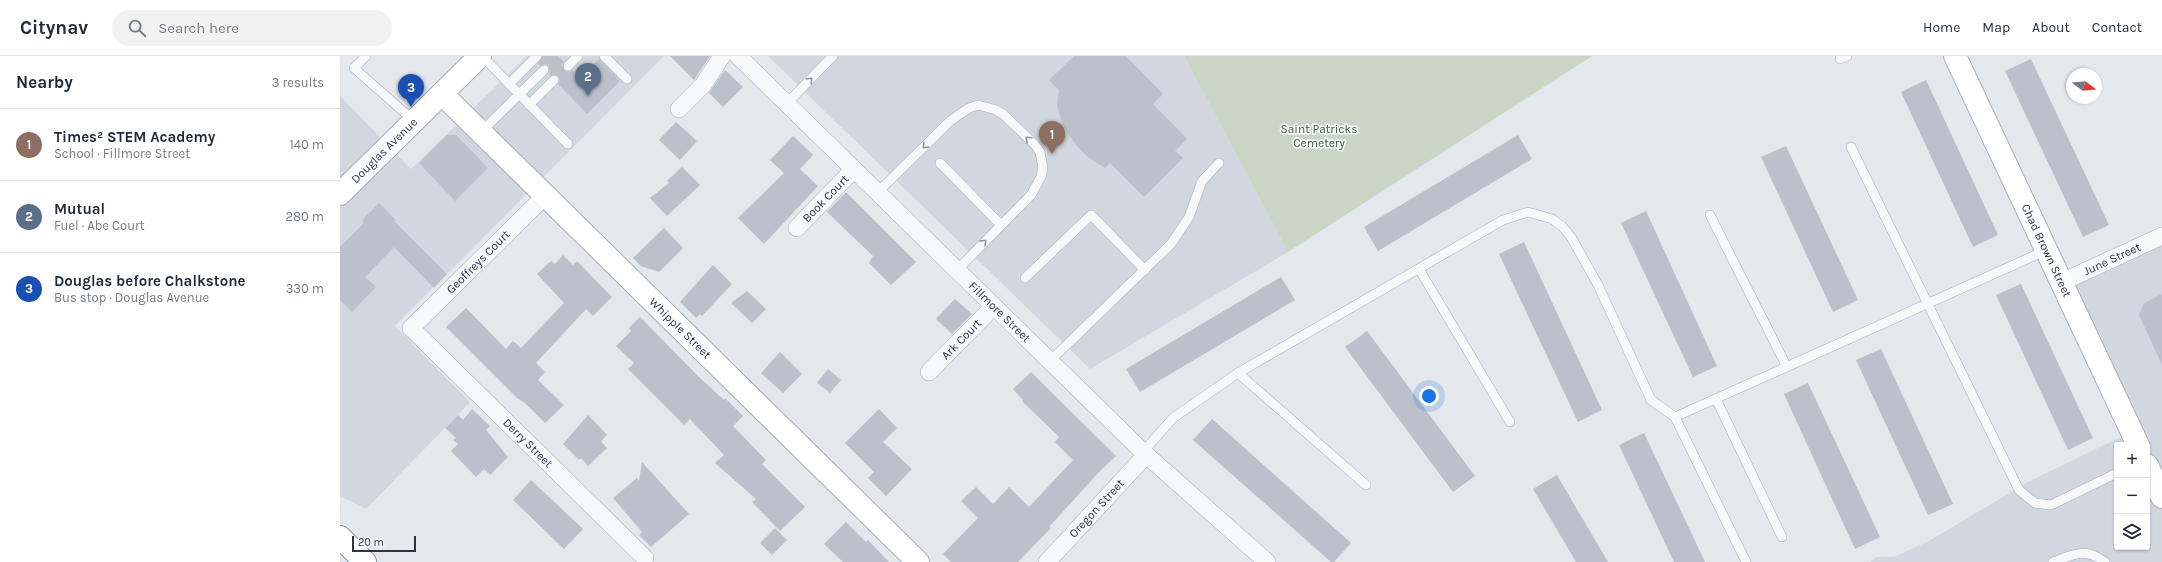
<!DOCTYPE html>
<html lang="en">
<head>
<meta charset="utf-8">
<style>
	:root { --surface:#fff; --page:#f2f2f3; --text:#1f2937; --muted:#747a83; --line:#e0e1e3; --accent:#d1495b }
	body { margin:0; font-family:Karla,sans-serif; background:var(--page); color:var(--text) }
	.controls { position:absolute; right:12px; bottom:12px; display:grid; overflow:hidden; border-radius:4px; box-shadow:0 1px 3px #0004 }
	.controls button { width:36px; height:36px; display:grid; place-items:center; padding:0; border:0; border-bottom:1px solid var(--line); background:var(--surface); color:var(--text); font:20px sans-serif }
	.compass { position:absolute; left:1726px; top:12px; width:36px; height:36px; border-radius:50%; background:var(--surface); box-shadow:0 1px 3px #0004; rotate:106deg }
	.scale { position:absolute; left:12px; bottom:10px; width:64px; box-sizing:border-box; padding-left:4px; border:2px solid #2b3445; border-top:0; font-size:11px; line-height:14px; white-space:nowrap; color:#2b3445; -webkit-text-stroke:3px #f4f6f9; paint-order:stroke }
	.you { position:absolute; left:1089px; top:340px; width:14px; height:14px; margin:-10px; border:3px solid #fff; border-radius:50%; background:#1a73e8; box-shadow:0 0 0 6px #1a73e833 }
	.badge { display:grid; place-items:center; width:26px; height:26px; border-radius:50%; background:var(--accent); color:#fff; font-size:13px; font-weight:700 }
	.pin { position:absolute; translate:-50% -33px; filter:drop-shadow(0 1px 2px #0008) }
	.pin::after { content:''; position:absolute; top:21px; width:14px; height:12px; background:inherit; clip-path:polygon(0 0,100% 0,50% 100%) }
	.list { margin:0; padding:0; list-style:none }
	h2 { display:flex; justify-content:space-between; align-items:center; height:52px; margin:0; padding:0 16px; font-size:17px }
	h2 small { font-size:13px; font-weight:400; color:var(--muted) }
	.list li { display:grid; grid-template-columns:26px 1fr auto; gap:12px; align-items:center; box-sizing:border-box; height:72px; padding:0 16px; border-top:1px solid var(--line) }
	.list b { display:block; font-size:15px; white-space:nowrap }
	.list p { margin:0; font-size:13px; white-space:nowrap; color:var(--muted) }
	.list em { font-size:13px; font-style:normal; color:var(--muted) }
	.icon { flex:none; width:22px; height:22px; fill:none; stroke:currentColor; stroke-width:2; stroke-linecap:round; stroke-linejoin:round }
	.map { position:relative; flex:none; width:1822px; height:506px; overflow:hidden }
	header { display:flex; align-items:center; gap:24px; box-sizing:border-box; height:56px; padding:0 20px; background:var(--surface); border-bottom:1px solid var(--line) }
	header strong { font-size:19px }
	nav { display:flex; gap:22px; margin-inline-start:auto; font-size:14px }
	.search { width:280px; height:36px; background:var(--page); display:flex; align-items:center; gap:10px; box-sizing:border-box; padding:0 14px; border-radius:22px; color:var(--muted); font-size:15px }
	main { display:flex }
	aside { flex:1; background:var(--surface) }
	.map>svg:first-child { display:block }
</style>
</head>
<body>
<header>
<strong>Citynav</strong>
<div class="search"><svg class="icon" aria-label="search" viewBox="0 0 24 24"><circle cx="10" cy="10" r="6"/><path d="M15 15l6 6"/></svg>Search here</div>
<nav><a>Home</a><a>Map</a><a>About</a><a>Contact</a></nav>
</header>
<main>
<aside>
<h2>Nearby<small>3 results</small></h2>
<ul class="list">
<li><span class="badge" style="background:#8d6e63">1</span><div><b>Times² STEM Academy</b><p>School · Fillmore Street</p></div><em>140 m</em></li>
<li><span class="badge" style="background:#5c6f8a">2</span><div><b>Mutual</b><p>Fuel · Abe Court</p></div><em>280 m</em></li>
<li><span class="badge" style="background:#1a4fb4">3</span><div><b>Douglas before Chalkstone</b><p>Bus stop · Douglas Avenue</p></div><em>330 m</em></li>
</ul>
</aside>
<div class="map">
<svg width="1822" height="506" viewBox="0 0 1822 506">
	<rect width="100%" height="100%" fill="#e4e7ec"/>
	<g fill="#d2d6de" fill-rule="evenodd">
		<path d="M187,0H324L55,270L130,346L26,453L0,440V40L71,113Z"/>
		<path d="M428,0H844L948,196L750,313Z"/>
		<path d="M1822,175V506H1530L1537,501H1554L1589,485L1688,426L1783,380L1718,230ZM1777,389H1807V491H1777Z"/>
	</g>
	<path fill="#c9d6c5" d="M844,0H1252L948,196Z"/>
	<g fill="#bbc0ca">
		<path d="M203,0H218L224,6L222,9L224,14L227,16L232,14L240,22L259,3L280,25L247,58L218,28L220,25L218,20L215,18L210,20L209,10L205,8L200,10L198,7Z"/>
		<path d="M330,0H370L354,24Z"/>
		<path d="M734,0H786L823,38L813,48L847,83L835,95L843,102L804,141L770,107L765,112L748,101L736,89L723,70L717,50L719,34L709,24Z"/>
		<path d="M1691,3L1769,169L1743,181L1665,15Z"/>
		<path d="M385,14L403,31L383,51L369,37Z"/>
		<path d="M1586,24L1658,179L1633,191L1561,36Z"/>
		<path d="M336,66L357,85L340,104L319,84Z"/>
		<path d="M107,79H116L148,112L115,145L79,107Z"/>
		<path d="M1178,79L1192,103L1038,195L1024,171Z"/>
		<path d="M453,80L473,99L460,113L478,130L424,188L398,162L444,117L430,104Z"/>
		<path d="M1446,90L1518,244L1493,256L1421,101Z"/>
		<path d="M342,111L360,129L327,160L310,142L329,127L327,125Z"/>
		<path d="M506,136L576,206L551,229L529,207L533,200L487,156Z"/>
		<path d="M39,147L56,164L54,165L107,218L94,232L54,191L25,221L36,231L12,256L0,244V191L24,167L22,164Z"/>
		<path d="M1306,155L1377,310L1353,321L1281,167Z"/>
		<path d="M324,172L343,192L319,216L301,210L293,202Z"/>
		<path d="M1184,186L1262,354L1238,366L1159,198Z"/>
		<path d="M223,199L233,209L237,205L272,241L253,260L246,253L196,307L205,316L198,324L224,349L205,367L186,348L177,342L106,271L126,252L166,293L173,285L181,292L224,247L197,218L211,205L215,208Z"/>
		<path d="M373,209L392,228L362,260L360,258L356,262L340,246Z"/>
		<path d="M941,221L955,244L800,336L786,313Z"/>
		<path d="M1681,228L1753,382L1728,394L1656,239Z"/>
		<path d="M407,235L426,253L412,267L391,247Z"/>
		<path d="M1822,238V309L1799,259L1804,247Z"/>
		<path d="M615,243L632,258L612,278L596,263Z"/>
		<path d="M300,261L358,320L384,344L385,342L403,360L393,370L426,404L422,408L465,451L440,475L412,446L416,443L375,407L384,399L350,363L344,369L288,313L294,307L276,290L291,275L289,272Z"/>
		<path d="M1027,275L1135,420L1113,436L1005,291Z"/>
		<path d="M1541,293L1613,448L1588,459L1516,304Z"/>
		<path d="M440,296L462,318L443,337L421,317Z"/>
		<path d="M488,313L501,324L490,337L477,327Z"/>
		<path d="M691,316L776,400L760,415L709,471L711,472L678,506H611L603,498L638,462L621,445L636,431L653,448L669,431L689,451L733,404L715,386L719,381L682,345L683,344L673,333Z"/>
		<path d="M1468,327L1540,481L1515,493L1444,338Z"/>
		<path d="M132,353L150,370L146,374L168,401L150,419L144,413L136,421L111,395L118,388L113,384L116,382L105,372L118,359L123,364Z"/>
		<path d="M539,353L557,372L543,386L572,413L546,440L528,422L534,416L505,387Z"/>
		<path d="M248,359L267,379L261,385L267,392L248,410L241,402L239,404L223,388Z"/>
		<path d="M872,363L1011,487L994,506H991L853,384Z"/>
		<path d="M1304,377L1365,506H1334L1279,389Z"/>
		<path d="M302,406L349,458L311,491L299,479L302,476L273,442L297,422L299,425Z"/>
		<path d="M1217,419L1268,506H1236L1193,433Z"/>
		<path d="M191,424L243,473L224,493L173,444Z"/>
		<path d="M506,466L526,486L528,484L549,506H503L484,488Z"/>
		<path d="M435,472L447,484L432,499L420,487Z"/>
	</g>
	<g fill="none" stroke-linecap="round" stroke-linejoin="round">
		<defs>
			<g id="lane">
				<path d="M26,0L14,12L74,65"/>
				<path d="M142,0L228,88"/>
				<path d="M264,0L287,23"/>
				<path d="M1500,3L1507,0"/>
				<path d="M228,10L238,0"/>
				<path d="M169,28L197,0"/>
				<path d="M447,47L493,0"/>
				<path d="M189,49L214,24"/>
				<path d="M141,76L204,14"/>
				<path d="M1511,91L1679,434L1695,447L1711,449L1777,417"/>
				<path d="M600,107L661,169"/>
				<path d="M538,136L610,65L629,52L638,49L656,54L663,58L695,89L700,96L703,112L701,121L691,139L617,214"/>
				<path d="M1370,159L1447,311"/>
				<path d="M1079,213L1170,366"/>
				<path d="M685,222L751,159L805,214"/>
				<path d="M710,305L831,188L849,161L862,125L879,107"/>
				<path d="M898,317L1026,429"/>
				<path d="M1376,343L1442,481"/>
				<path d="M1335,361L1707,194"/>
				<path d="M803,396L833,362L898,317L1163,164L1188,156L1212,163L1222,170L1231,181L1258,229L1311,344L1335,361L1406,506"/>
				<path d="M1713,506C1735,498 1745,491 1765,506"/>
			</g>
			<g id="street">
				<path id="s1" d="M398,0L803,396L927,506"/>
				<path d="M339,53L363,29L382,0"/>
				<path id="s2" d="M205,140L71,272L305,502"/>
				<path id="s3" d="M457,172L514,113"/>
				<path id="s4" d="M1722,226L1822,180"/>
				<path id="s5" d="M589,316L654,250"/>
				<path id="s6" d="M707,506L806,399"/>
			</g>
			<g id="secondary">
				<path id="s7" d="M1615,0L1798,389"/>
				<path id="s8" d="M102,38L578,506"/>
				<path d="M1807,409L1822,441"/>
			</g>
			<g id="primary">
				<path id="s9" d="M0,138L140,0"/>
			</g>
			<path id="highway" d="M0,481L25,506"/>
		</defs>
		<use href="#lane" stroke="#a9aeb7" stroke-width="10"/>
		<use href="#street" stroke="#a9aeb7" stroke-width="18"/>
		<use href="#secondary" stroke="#a9aeb7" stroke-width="24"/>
		<use href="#primary" stroke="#a3abb8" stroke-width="24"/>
		<use href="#highway" stroke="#8b94a3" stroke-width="24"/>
		<use href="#lane" stroke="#f7f8fa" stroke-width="9"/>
		<use href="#street" stroke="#f7f8fa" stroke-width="17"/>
		<use href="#secondary" stroke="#fff" stroke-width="22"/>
		<use href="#primary" stroke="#fff" stroke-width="22"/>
		<use href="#highway" stroke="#fff" stroke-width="22"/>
	</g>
	<defs><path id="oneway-chevron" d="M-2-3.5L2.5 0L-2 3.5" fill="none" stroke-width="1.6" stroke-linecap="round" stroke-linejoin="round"/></defs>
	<g stroke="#9196a0">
		<use href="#oneway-chevron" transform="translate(470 24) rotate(-46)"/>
		<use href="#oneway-chevron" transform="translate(688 83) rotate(-137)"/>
		<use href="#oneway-chevron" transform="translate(585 90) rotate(135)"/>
		<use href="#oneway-chevron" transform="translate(644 186) rotate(-45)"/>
	</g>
	<g text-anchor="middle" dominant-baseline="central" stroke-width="3.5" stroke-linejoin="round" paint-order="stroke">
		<g font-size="12" fill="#3f6138" stroke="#f4f6f9">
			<text x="979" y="73">Saint Patricks<tspan x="979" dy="14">Cemetery</tspan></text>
		</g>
		<g font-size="12" fill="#2b3445" stroke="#f4f6f9">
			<text stroke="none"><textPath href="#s9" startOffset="62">Douglas Avenue</textPath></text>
			<text stroke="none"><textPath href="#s3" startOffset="41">Book Court</textPath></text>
			<text stroke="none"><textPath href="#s7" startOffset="215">Chad Brown Street</textPath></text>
			<text stroke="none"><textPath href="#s4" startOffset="55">June Street</textPath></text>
			<text transform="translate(138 206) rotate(-45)">Geoffreys Court</text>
			<text stroke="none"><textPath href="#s1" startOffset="366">Fillmore Street</textPath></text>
			<text stroke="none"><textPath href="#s8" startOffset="334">Whipple Street</textPath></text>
			<text stroke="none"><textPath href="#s5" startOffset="46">Ark Court</textPath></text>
			<text stroke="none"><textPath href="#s2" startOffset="352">Derry Street</textPath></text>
			<text stroke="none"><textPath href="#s6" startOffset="73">Oregon Street</textPath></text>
		</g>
	</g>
</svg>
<div class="controls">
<button>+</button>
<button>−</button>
<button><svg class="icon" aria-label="layers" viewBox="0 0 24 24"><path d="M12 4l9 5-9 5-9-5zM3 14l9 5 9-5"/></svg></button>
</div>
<svg class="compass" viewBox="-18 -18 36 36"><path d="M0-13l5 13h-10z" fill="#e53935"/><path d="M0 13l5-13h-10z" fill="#747a83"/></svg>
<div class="scale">20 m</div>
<div class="you"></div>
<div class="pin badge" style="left:712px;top:98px;background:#8d6e63">1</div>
<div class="pin badge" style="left:248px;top:40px;background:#5c6f8a">2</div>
<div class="pin badge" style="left:71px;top:51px;background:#1a4fb4">3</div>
</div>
</main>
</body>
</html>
